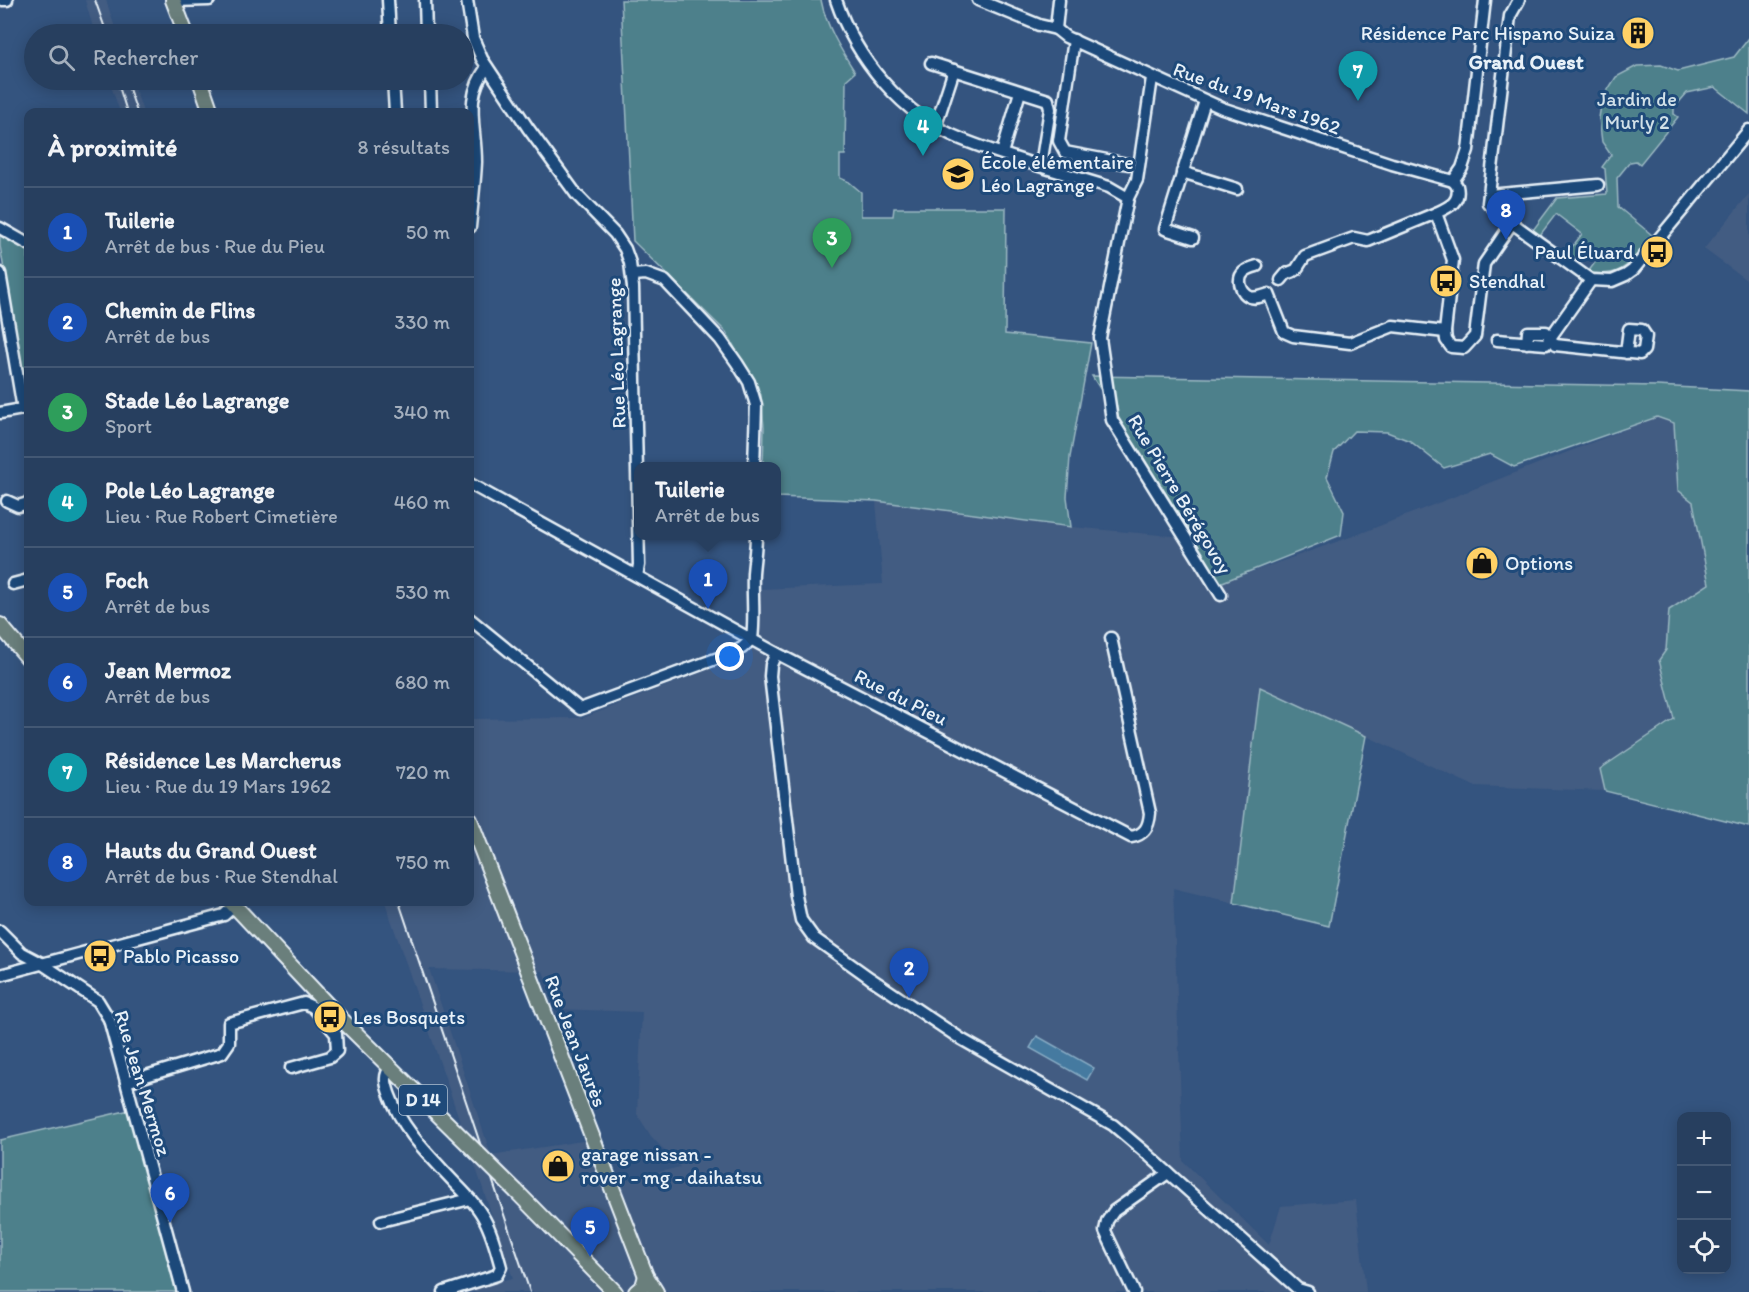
<!DOCTYPE html>
<html lang="fr">
<head>
<meta charset="utf-8">
<style>
	:root { --surface:#273f5f; --page:#334a68; --text:#f1f3f6; --muted:#a4afbd; --line:#435874; --accent:#90b9f0 }
	body { margin:0; font-family:Itim,sans-serif; background:var(--page); color:var(--text) }
	.controls { position:absolute; right:18px; bottom:18px; display:grid; overflow:hidden; border-radius:12px; box-shadow:0 3px 15px #0003 }
	.controls button { width:54px; height:54px; display:grid; place-items:center; padding:0; border:0; border-bottom:2px solid var(--line); background:var(--surface); color:var(--text); font:30px sans-serif }
	.you { position:absolute; left:730px; top:657px; width:21px; height:21px; margin:-15px; border:4px solid #fff; border-radius:50%; background:#1a73e8; box-shadow:0 0 0 9px #1a73e833 }
	.badge { display:grid; place-items:center; width:39px; height:39px; border-radius:50%; background:var(--accent); color:#fff; font-size:20px; font-weight:700 }
	.pin { position:absolute; translate:-50% -50px; filter:drop-shadow(0 2px 3px #0008) }
	.pin::after { content:''; position:absolute; top:32px; width:21px; height:18px; background:inherit; clip-path:polygon(0 0,100% 0,50% 100%) }
	.popup { position:absolute; left:634px; top:462px; width:147px; height:78px; box-sizing:border-box; display:grid; place-content:center; border-radius:12px; background:var(--surface); filter:drop-shadow(0 2px 4px #0005); font-size:20px; white-space:nowrap; color:var(--muted) }
	.popup b { font-size:22px; color:var(--text) }
	.popup::after { content:''; position:absolute; left:50%; top:100%; margin-left:-12px; border:12px solid transparent; border-top-color:var(--surface) }
	.list { margin:0; padding:0; list-style:none }
	h2 { display:flex; justify-content:space-between; align-items:center; height:78px; margin:0; padding:0 24px; font-size:26px }
	h2 small { font-size:20px; font-weight:400; color:var(--muted) }
	.list li { display:grid; grid-template-columns:39px 1fr auto; gap:18px; align-items:center; box-sizing:border-box; height:90px; padding:0 24px; border-top:2px solid var(--line) }
	.list b { display:block; font-size:22px; white-space:nowrap }
	.list p { margin:0; font-size:20px; white-space:nowrap; color:var(--muted) }
	.list em { font-size:20px; font-style:normal; color:var(--muted) }
	.icon { flex:none; width:33px; height:33px; fill:none; stroke:currentColor; stroke-width:2; stroke-linecap:round; stroke-linejoin:round }
	.map { position:relative; flex:none; width:1749px; height:1292px; overflow:hidden }
	.search { position:absolute; background:var(--surface); box-shadow:0 3px 15px #0003; left:24px; top:24px; width:450px; height:66px; display:flex; align-items:center; gap:15px; box-sizing:border-box; padding:0 21px; border-radius:33px; color:var(--muted); font-size:22px }
	.panel { position:absolute; background:var(--surface); box-shadow:0 3px 15px #0003; left:24px; top:108px; width:450px; height:798px; border-radius:12px }
	.map>svg:first-child { display:block }
</style>
</head>
<body>
<div class="map">
<svg width="1749" height="1292" viewBox="0 0 1749 1292">
	<rect width="100%" height="100%" fill="#34547f"/>
	<filter id="ink" filterUnits="userSpaceOnUse"><feTurbulence type="fractalNoise" baseFrequency=".0167" numOctaves="2"/><feDisplacementMap in="SourceGraphic" scale="12" xChannelSelector="R" yChannelSelector="G"/><feConvolveMatrix kernelMatrix="1 2 1 2 8 2 1 2 1" color-interpolation-filters="sRGB"/></filter>
	<g filter="url(#ink)">
		<g fill="#435c82" fill-rule="evenodd">
			<path d="M85,0H106L117,34H95Z"/>
			<path d="M109,80H132L143,112H120Z"/>
			<path d="M1749,194V282L1704,249Z"/>
			<path d="M1657,417L1674,423L1678,490L1693,502L1709,584L1669,610L1666,651L1659,660L1675,719L1601,769L1605,791L1474,786L1261,687L1234,903L1173,888L1183,1161L1269,1245L1281,1206L1356,1200L1366,1292H451L513,1278L473,1159L502,1187L491,1155L462,1127L385,902H470V719L583,718L745,656L760,589L883,584L876,501L1071,527L1194,538L1220,583L1359,534ZM429,969L543,971L557,1009L642,1012L637,1114L651,1136L680,1167L606,1185L589,1140L491,1155Z"/>
		</g>
		<g fill="#4e808b" stroke="#9bb8c2" stroke-width="1.5">
			<path d="M621,0H821C826,26 841,50 855,72L846,80L845,155H840V178L849,182L861,192V216H893L894,208H1006L1005,334L1091,343L1070,457L1067,497L1071,527L876,501L777,497V466H763L764,427L761,395L726,332L633,241Z"/>
			<path d="M1749,38V114L1715,87L1687,93L1674,108V114L1678,117L1640,164L1636,161L1630,162L1617,178L1618,207L1652,235C1631,260 1625,280 1588,272L1600,256L1586,245L1573,261L1566,255L1582,234L1556,214L1540,235L1533,230L1557,198L1607,194L1605,169L1602,167L1611,155L1602,142L1599,118L1602,99L1616,77L1637,66L1661,65L1678,71L1734,57Z"/>
			<path d="M0,235L28,250V394L25,392L0,246Z"/>
			<path d="M1092,376L1657,386L1749,391V827L1605,791L1600,769L1674,719L1659,660L1666,650L1669,610L1709,584L1693,502L1678,490L1674,423L1657,417L1514,467L1490,454L1444,468L1410,441L1387,432L1354,431L1334,452L1327,477L1344,512L1341,535L1220,583L1194,538Z"/>
			<path d="M1260,687L1366,736L1329,926L1234,903Z"/>
			<path d="M130,1110L176,1292H0V1140Z"/>
		</g>
		<path fill="#447aa0" stroke="#86aac3" stroke-width="1.5" d="M1037,1036L1094,1068L1087,1080L1030,1048Z"/>
		<g fill="none" stroke-linecap="round" stroke-linejoin="round">
			<defs>
				<g id="minor">
					<path d="M0,0H7"/>
					<path d="M388,0L390,34"/>
					<path d="M425,0L426,34"/>
					<path d="M467,0L473,38L482,59L528,128L576,194L615,234L625,249L630,263L633,287L639,565L637,576"/>
					<path d="M836,0C856,59 902,115 961,139C1008,158 1060,172 1109,187L1128,198"/>
					<path d="M978,0L1039,25L1056,29L1066,37L1222,108L1392,164L1453,181"/>
					<path d="M1485,0L1468,150L1462,168L1453,181L1457,186C1461,202 1449,207 1436,213L1453,260L1445,332L1446,340L1451,347L1464,348L1475,336L1484,264L1512,223"/>
					<path d="M1519,0L1510,16L1488,203L1512,223L1591,280L1612,281L1626,275L1633,270L1749,130"/>
					<path d="M175,1L209,0"/>
					<path d="M1056,29L1059,0"/>
					<path d="M1074,40L1059,141L1065,152L1128,164"/>
					<path d="M931,63L1048,100L1050,109L1041,165"/>
					<path d="M1152,78L1137,180L1128,198L1100,338L1112,420L1221,595"/>
					<path d="M393,80L395,112"/>
					<path d="M430,80L431,112"/>
					<path d="M936,125L954,70"/>
					<path d="M1002,153L1020,92"/>
					<path d="M1182,172L1237,189"/>
					<path d="M1489,195L1598,185"/>
					<path d="M470,227C472,206 475,184 476,162C476,125 463,99 487,67"/>
					<path d="M0,228L28,244"/>
					<path d="M1193,238L1165,229L1205,101"/>
					<path d="M1257,266C1253,267 1247,269 1244,272C1236,279 1241,293 1250,297C1256,299 1263,296 1269,294L1284,332L1293,336L1350,343L1393,326L1445,332"/>
					<path d="M0,273L23,409"/>
					<path d="M632,275L646,274L665,281L720,339L737,363L749,382L756,405L754,466"/>
					<path d="M1281,280L1286,274L1296,270L1305,256L1354,238L1368,241L1436,213"/>
					<path d="M1591,280L1550,338L1555,345L1640,354L1644,350L1646,336L1642,330L1629,329L1626,353"/>
					<path d="M1497,340L1546,344L1550,338L1546,332H1528L1527,343"/>
					<path d="M0,413L28,408"/>
					<path d="M470,484L776,653L1131,837C1145,835 1149,826 1150,813L1111,638"/>
					<path d="M7,501L18,506L28,503"/>
					<path d="M13,584L28,580"/>
					<path d="M470,619L580,709L729,654L742,648L752,639C755,617 752,595 753,573C754,560 756,548 756,536"/>
					<path d="M776,653L771,665L770,676L796,896L801,920L814,938L870,978L961,1039L1113,1125L1146,1153L1298,1289L1308,1292"/>
					<path d="M0,931L22,953L41,963L98,1001L109,1019L183,1292"/>
					<path d="M0,975L224,915L234,906"/>
					<path d="M391,1068C383,1075 386,1084 389,1093C402,1130 429,1155 455,1183C465,1193 475,1203 482,1215C492,1231 496,1250 501,1267L497,1275L444,1292"/>
					<path d="M126,1082L222,1053L229,1043V1023L304,1003L313,1007L336,1034L337,1051L330,1057L291,1068"/>
					<path d="M381,1221L470,1199"/>
					<path d="M1134,1292L1105,1231L1107,1221L1114,1211L1168,1173"/>
				</g>
				<g id="major">
					<path d="M173,0L186,34"/>
					<path d="M200,80L211,112"/>
					<path d="M0,625L28,658"/>
					<path d="M470,820L646,1276L656,1292"/>
					<path d="M231,902L335,1013L455,1131"/>
					<path d="M516,1191L615,1292"/>
					<path d="M636,1292L643,1286L646,1276"/>
				</g>
			</defs>
			<use href="#minor" stroke="#e8f1f8" stroke-width="15"/>
			<use href="#major" stroke="#e8f1f8" stroke-width="18"/>
			<use href="#minor" stroke="#1f4a7a" stroke-width="10"/>
			<use href="#major" stroke="#6b7f7c" stroke-width="14"/>
			<g stroke="#e8f1f8" stroke-width="2">
				<path d="M95,0L107,34"/>
				<path d="M117,80L127,112"/>
				<path d="M126,80L137,112"/>
				<path d="M399,902L530,1292"/>
			</g>
			<defs>
				<path id="major-bridge" d="M455,1131L516,1191"/>
			</defs>
			<use href="#major-bridge" stroke="#e8f1f8" stroke-width="18" stroke-linecap="butt"/>
			<use href="#major-bridge" stroke="#6b7f7c" stroke-width="14"/>
		</g>
	</g>
	<defs>
		<symbol id="building-disc" viewBox="-11 -11 22 22"><circle r="9.5" fill="#ffd166" stroke="#1f4a7a"/><path d="M-4-6H4V6H1V3H-1V6H-4ZM-2.5-4.3h1.7v1.8h-1.7ZM.8-4.3h1.7v1.8H.8ZM-2.5-1h1.7V.8h-1.7ZM.8-1h1.7V.8H.8Z" fill="#111"/></symbol>
		<symbol id="school-disc" viewBox="-11 -11 22 22"><circle r="9.5" fill="#ffd166" stroke="#1f4a7a"/><path d="M0-5L7-2L0 1L-7-2ZM-4 1L0 2.5L4 1V4Q0 6-4 4Z" fill="#111"/></symbol>
		<symbol id="bus-disc" viewBox="-11 -11 22 22"><circle r="9.5" fill="#ffd166" stroke="#1f4a7a"/><path d="M-5-6H5V4H4V6H2V4H-2V6H-4V4H-5ZM-3.5-4V0h7V-4ZM-3.5 1.2v1.5H-2V1.2ZM2 1.2v1.5H3.5V1.2Z" fill="#111"/></symbol>
		<symbol id="shop-disc" viewBox="-11 -11 22 22"><circle r="9.5" fill="#ffd166" stroke="#1f4a7a"/><path d="M-5-2.5h2.3a2.7 3.5 0 0 1 5.4 0H5L5.5 6h-11ZM-1.5-2.5h3a1.5 2.3 0 0 0-3 0Z" fill="#111"/></symbol>
	</defs>
	<g fill-rule="evenodd">
		<use href="#building-disc" x="1619" y="14" width="38" height="38"/>
		<use href="#school-disc" x="939" y="155" width="38" height="38"/>
		<use href="#bus-disc" x="1638" y="233" width="38" height="38"/>
		<use href="#bus-disc" x="1427" y="262" width="38" height="38"/>
		<use href="#shop-disc" x="1463" y="544" width="38" height="38"/>
		<use href="#bus-disc" x="81" y="937" width="38" height="38"/>
		<use href="#bus-disc" x="311" y="998" width="38" height="38"/>
		<use href="#shop-disc" x="539" y="1147" width="38" height="38"/>
	</g>
	<g text-anchor="middle" dominant-baseline="central" stroke-width="6" stroke-linejoin="round" paint-order="stroke">
		<rect fill="#1f4a7a" stroke="#acbfd2" stroke-width="1.5" x="399" y="1085" width="48" height="30" rx="4.5"/>
		<g font-size="18" font-weight="bold" fill="#e8f1f8">
			<text x="423" y="1100">D 14</text>
		</g>
		<g font-size="20" fill="#e8f1f8" stroke="#1f4a7a" text-anchor="start">
			<text x="1615" y="33" text-anchor="end">Résidence Parc Hispano Suiza</text>
			<text x="981" y="162">École élémentaire<tspan x="981" dy="23">Léo Lagrange</tspan></text>
			<text x="1634" y="252" text-anchor="end">Paul Éluard</text>
			<text x="1469" y="281">Stendhal</text>
			<text x="1505" y="563">Options</text>
			<text x="123" y="956">Pablo Picasso</text>
			<text x="353" y="1017">Les Bosquets</text>
			<text x="581" y="1154">garage nissan -<tspan x="581" dy="23">rover - mg - daihatsu</tspan></text>
		</g>
		<g font-size="20" fill="#e8f1f8" stroke="#1f4a7a">
			<text transform="translate(1257 98) rotate(20)">Rue du 19 Mars 1962</text>
			<text transform="translate(616 353) rotate(-92)">Rue Léo Lagrange</text>
			<text transform="translate(1180 494) rotate(59)">Rue Pierre Bérégovoy</text>
			<text transform="translate(901 697) rotate(27)">Rue du Pieu</text>
			<text transform="translate(576 1041) rotate(69)">Rue Jean Jaurès</text>
			<text transform="translate(143 1083) rotate(73)">Rue Jean Mermoz</text>
		</g>
		<g font-size="20" fill="#d1e0e8" stroke="#1f4a7a">
			<text x="1637" y="99">Jardin de<tspan x="1637" dy="23">Murly 2</tspan></text>
		</g>
		<g font-size="21" font-weight="bold" fill="#e8f1f8" stroke="#1f4a7a">
			<text x="1526" y="61">Grand Ouest</text>
		</g>
	</g>
</svg>
<div class="controls">
<button>+</button>
<button>−</button>
<button><svg class="icon" aria-label="locate" viewBox="0 0 24 24"><circle cx="12" cy="12" r="6"/><path d="M12 2v4M12 18v4M2 12h4M18 12h4"/></svg></button>
</div>
<div class="you"></div>
<div class="pin badge" style="left:708px;top:609px;background:#1a4fb4">1</div>
<div class="popup"><b>Tuilerie</b>Arrêt de bus</div>
<div class="pin badge" style="left:909px;top:998px;background:#1a4fb4">2</div>
<div class="pin badge" style="left:832px;top:268px;background:#2e9e5b">3</div>
<div class="pin badge" style="left:923px;top:156px;background:#0f9aa8">4</div>
<div class="pin badge" style="left:590px;top:1257px;background:#1a4fb4">5</div>
<div class="pin badge" style="left:170px;top:1223px;background:#1a4fb4">6</div>
<div class="pin badge" style="left:1358px;top:101px;background:#0f9aa8">7</div>
<div class="pin badge" style="left:1506px;top:240px;background:#1a4fb4">8</div>
<div class="search"><svg class="icon" aria-label="search" viewBox="0 0 24 24"><circle cx="10" cy="10" r="6"/><path d="M15 15l6 6"/></svg>Rechercher</div>
<section class="panel">
<h2>À proximité<small>8 résultats</small></h2>
<ul class="list">
<li><span class="badge" style="background:#1a4fb4">1</span><div><b>Tuilerie</b><p>Arrêt de bus · Rue du Pieu</p></div><em>50 m</em></li>
<li><span class="badge" style="background:#1a4fb4">2</span><div><b>Chemin de Flins</b><p>Arrêt de bus</p></div><em>330 m</em></li>
<li><span class="badge" style="background:#2e9e5b">3</span><div><b>Stade Léo Lagrange</b><p>Sport</p></div><em>340 m</em></li>
<li><span class="badge" style="background:#0f9aa8">4</span><div><b>Pole Léo Lagrange</b><p>Lieu · Rue Robert Cimetière</p></div><em>460 m</em></li>
<li><span class="badge" style="background:#1a4fb4">5</span><div><b>Foch</b><p>Arrêt de bus</p></div><em>530 m</em></li>
<li><span class="badge" style="background:#1a4fb4">6</span><div><b>Jean Mermoz</b><p>Arrêt de bus</p></div><em>680 m</em></li>
<li><span class="badge" style="background:#0f9aa8">7</span><div><b>Résidence Les Marcherus</b><p>Lieu · Rue du 19 Mars 1962</p></div><em>720 m</em></li>
<li><span class="badge" style="background:#1a4fb4">8</span><div><b>Hauts du Grand Ouest</b><p>Arrêt de bus · Rue Stendhal</p></div><em>750 m</em></li>
</ul>
</section>
</div>
</body>
</html>
